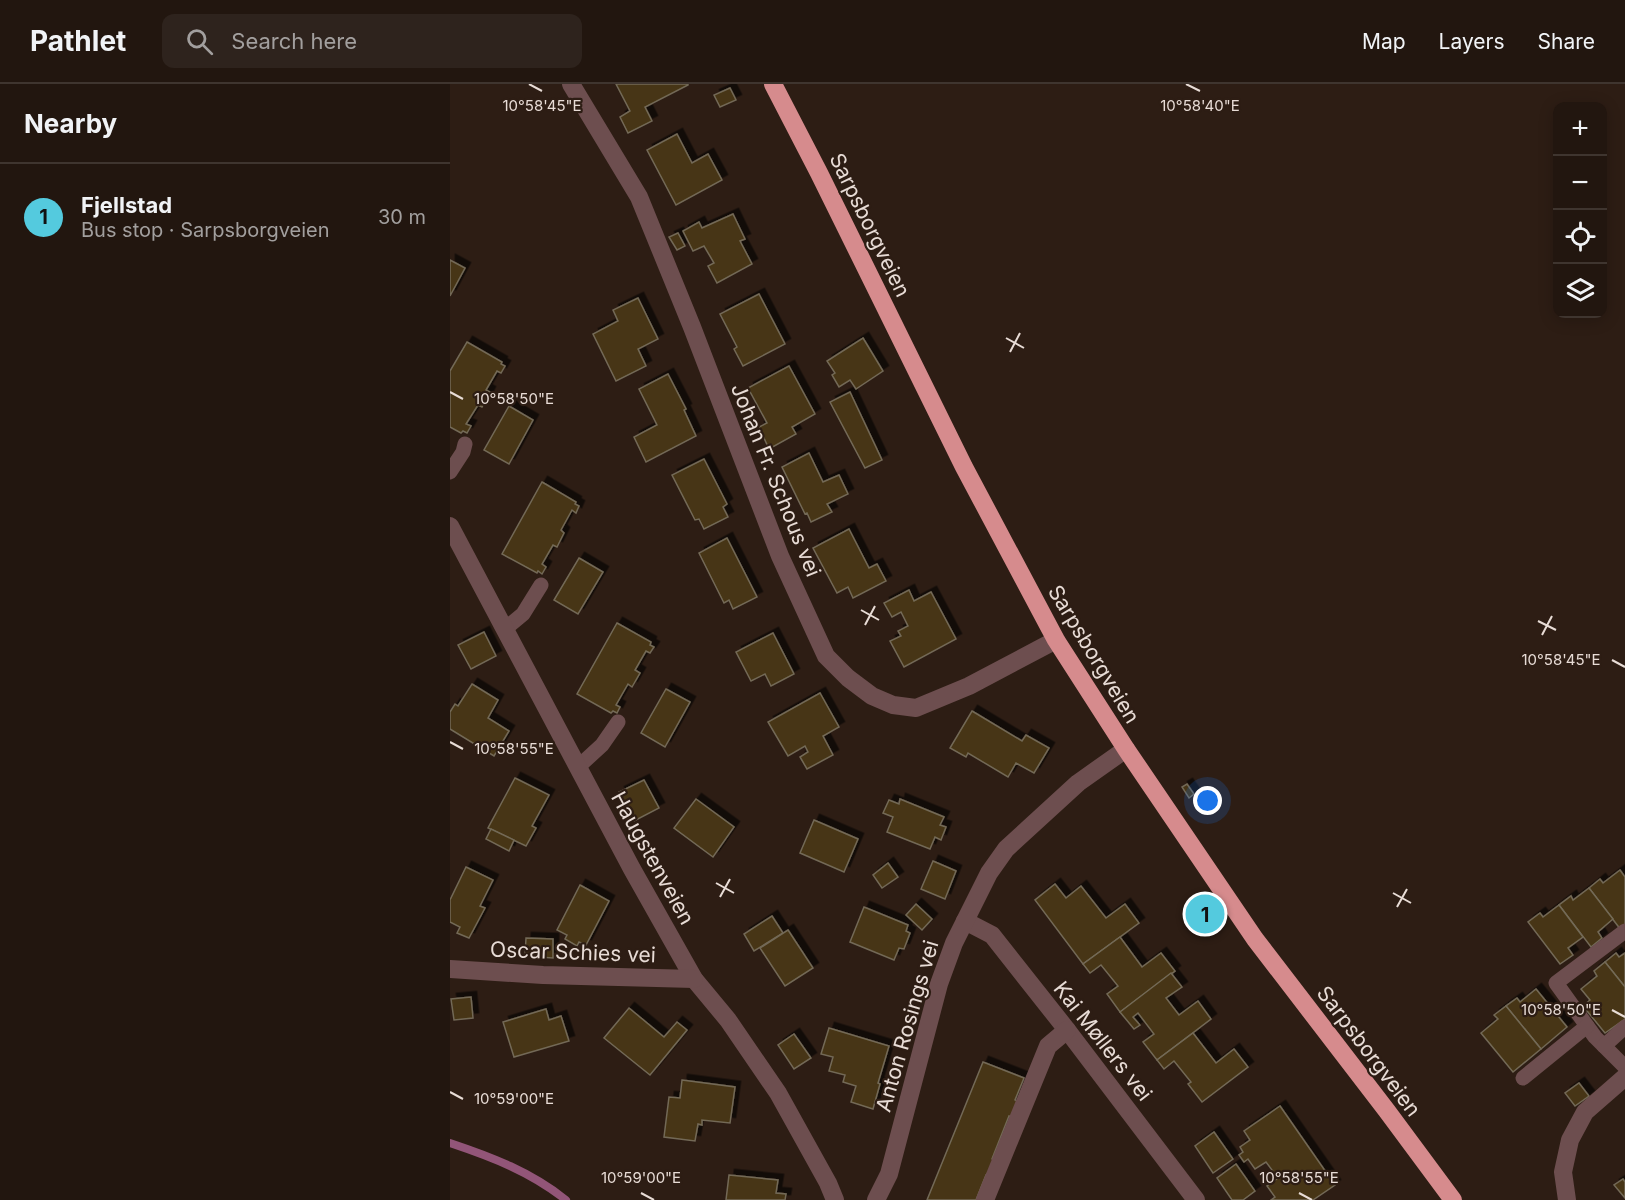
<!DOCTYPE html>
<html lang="en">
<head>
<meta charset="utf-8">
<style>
	:root { --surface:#22160f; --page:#2e231d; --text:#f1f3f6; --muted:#a29f9e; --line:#3f352f; --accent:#54cade }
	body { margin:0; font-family:Inter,sans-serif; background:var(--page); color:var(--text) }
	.controls { position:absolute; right:18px; top:18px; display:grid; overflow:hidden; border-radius:12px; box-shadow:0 3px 15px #0003 }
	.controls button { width:54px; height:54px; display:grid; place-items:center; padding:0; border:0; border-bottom:2px solid var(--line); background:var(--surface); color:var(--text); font:30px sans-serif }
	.you { position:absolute; left:758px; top:717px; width:21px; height:21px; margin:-15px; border:4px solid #fff; border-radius:50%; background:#1a73e8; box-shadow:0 0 0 9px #1a73e833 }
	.badge { display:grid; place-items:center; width:39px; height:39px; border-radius:50%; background:var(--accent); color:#111; font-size:20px; font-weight:700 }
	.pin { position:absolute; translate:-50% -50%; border:3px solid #fff; box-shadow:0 2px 6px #0006 }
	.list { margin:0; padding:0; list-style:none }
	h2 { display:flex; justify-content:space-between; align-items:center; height:78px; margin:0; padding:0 24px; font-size:26px }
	h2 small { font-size:20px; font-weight:400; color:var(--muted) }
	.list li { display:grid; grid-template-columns:39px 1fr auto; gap:18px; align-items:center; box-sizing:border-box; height:108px; padding:0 24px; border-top:2px solid var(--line) }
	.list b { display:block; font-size:22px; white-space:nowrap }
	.list p { margin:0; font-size:20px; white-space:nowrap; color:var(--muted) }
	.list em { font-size:20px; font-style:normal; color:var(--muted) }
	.icon { flex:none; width:33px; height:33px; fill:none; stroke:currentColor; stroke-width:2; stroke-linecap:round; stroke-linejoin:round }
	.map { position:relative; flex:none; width:1175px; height:1116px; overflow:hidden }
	header { display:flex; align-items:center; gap:36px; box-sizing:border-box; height:84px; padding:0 30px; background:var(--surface); border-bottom:2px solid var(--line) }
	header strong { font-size:28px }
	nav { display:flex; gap:33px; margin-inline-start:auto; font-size:21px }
	.search { width:420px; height:54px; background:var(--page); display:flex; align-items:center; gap:15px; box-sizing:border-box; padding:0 21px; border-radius:12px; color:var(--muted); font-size:22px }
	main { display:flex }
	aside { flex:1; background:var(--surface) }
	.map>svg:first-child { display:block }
</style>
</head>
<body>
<header>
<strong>Pathlet</strong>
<div class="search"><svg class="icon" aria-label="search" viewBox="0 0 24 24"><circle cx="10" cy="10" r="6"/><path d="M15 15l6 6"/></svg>Search here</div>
<nav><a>Map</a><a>Layers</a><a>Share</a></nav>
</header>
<main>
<aside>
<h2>Nearby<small></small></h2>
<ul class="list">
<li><span class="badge">1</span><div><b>Fjellstad</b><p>Bus stop · Sarpsborgveien</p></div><em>30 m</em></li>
</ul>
</aside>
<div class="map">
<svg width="1175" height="1116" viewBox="0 0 1175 1116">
	<defs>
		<filter id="shadow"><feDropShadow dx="5.5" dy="-5.5" stdDeviation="0" flood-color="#0009"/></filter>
	</defs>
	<rect width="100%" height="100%" fill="#2d1d14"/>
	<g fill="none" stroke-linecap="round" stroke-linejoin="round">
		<path stroke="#925578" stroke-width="8" d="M0,1059C42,1073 81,1088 116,1116"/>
	</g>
	<g fill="#473614" stroke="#736957" stroke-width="1.5" filter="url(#shadow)">
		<path d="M166,0H238V1L195,23L202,37L178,49L170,33L180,27Z"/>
		<path d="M280,4L286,16L270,23L264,11Z"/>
		<path d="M227,50L242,79L258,70L272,96L226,121L197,66Z"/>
		<path d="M283,130L295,155L290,157L302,180L267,199L258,182L264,179L254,162L243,167L233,147L249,138L252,144Z"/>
		<path d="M228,149L235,162L227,166L219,153Z"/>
		<path d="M0,176L15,184L0,212Z"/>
		<path d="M309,210L335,260L293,282L284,265L287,263L270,230Z"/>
		<path d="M188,214L208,255L188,265L196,282L166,297L143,250L168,237L163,226Z"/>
		<path d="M413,254L433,287L406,305L400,296L389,303L382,291L385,289L377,277Z"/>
		<path d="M17,258L52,278L51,280L55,282L51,289L47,287L36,306L40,308L32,323L28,321L16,340L21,342L17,349L13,347L11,349L0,343V287Z"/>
		<path d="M339,282L365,330L342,343L346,350L319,365L309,343L317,339L298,304Z"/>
		<path d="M218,290L236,325L234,326L246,352L196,378L184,353L207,341L189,305Z"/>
		<path d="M400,308L432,376L415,384L380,318Z"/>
		<path d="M59,322L83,336L59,380L34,366Z"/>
		<path d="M359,369L373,398L389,391L398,410L377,420L382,428L361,438L357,429L355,430L332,383Z"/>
		<path d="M254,375L277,420L273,423L278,433L254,445L249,435L245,436L222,391Z"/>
		<path d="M92,398L126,418L125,420L129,422L126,429L122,426L111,446L114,449L107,463L103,461L92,480L96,483L92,490L88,487L87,489L52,470Z"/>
		<path d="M399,445L419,484L427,480L436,497L403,514L398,503L387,509L363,464Z"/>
		<path d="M277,454L307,513L283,525L279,516L274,519L249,469Z"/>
		<path d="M129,474L153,488L128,530L104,516Z"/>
		<path d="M459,506L464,517L481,508L506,555L454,583L440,557L451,552L448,547L458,542L451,528L442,533L434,519Z"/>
		<path d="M167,539L201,558L200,561L204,563L200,569L196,567L185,586L190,589L182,603L178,600L166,621L170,623L167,629L163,627L161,629L127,610Z"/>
		<path d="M34,548L46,572L21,585L8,561Z"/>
		<path d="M323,549L344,590L321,602L315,590L301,597L286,568Z"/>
		<path d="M22,600L48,616L38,634L59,647L44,672L0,645V628L5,620L8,622Z"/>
		<path d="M216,605L240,618L215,663L191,649Z"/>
		<path d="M370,609L389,643L373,652L383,671L357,685L350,673L358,668L355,662L338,672L318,638Z"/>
		<path d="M522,627L572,657L576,651L599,664L584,689L566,679L558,693L518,669L516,673L500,664Z"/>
		<path d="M65,694L99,711L82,742L86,744L76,762L38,744Z"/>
		<path d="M194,696L209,724L184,737L169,708Z"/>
		<path d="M737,700L744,710L739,714L732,703Z"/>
		<path d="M246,715L284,743L263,773L224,744Z"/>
		<path d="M450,715L494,733L490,741L496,743L491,756L485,753L480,765L437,748L443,733L433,729L439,716L449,720Z"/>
		<path d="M364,736L408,755L394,788L350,769Z"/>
		<path d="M41,745L64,756L59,767L36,755Z"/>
		<path d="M483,777L506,787L495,815L471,805Z"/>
		<path d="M438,779L448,793L432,804L423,791Z"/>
		<path d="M16,783L43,796L30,822L35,824L19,854L7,849L10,843L0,838V816Z"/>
		<path d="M1170,786L1175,793V842L1171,846L1139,804L1150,795L1153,799Z"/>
		<path d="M605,800L616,814L631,802L656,834L675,820L689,839L633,880L585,816Z"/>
		<path d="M130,801L159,817L136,861L129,858L127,862L115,855L117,851L107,846Z"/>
		<path d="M1139,804L1163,835L1148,848L1152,854L1141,863L1109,821L1121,812L1123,816Z"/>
		<path d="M466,820L482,835L472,846L456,831Z"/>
		<path d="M1109,821L1133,853L1118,864L1123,871L1110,880L1078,838L1090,829L1093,833Z"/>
		<path d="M414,823L458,841L456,847L460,849L454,865L449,864L444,876L400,858Z"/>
		<path d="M322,832L333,849L304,867L294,850Z"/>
		<path d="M338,846L363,884L335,902L310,864Z"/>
		<path d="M670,853L692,883L711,869L725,887L670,928L657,910L668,902L651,881L640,889L633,880Z"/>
		<path d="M76,854L103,855V874L75,872Z"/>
		<path d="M1166,869L1169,873L1175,869V903L1155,878Z"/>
		<path d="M1155,878L1175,903V935L1155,949L1133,922L1140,916L1131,905L1147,892L1144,887Z"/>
		<path d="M721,889L732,903L716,914L729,931L748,917L761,935L707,976L693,958L704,950L688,929L683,933L690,941L684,945L670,928Z"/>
		<path d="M1086,905L1117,943L1091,965L1056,922L1067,914L1070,918Z"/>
		<path d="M21,913L23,934L4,936L1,915Z"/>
		<path d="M1056,922L1091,965L1063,988L1031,949L1048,935L1044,931Z"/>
		<path d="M179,924L214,953L227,938L237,946L200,991L154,954Z"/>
		<path d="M96,925L99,936L111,932L119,957L64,973L53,938Z"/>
		<path d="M379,944L439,962L428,999L430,1000L423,1025L401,1018L406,1002L393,998L395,991L379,987L383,973L371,970Z"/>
		<path d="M743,949L766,979L784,965L798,983L752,1018L738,1000L741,998L724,977L714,985L707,976Z"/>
		<path d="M344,950L361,974L344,985L328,961Z"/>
		<path d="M533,978L574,994L565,1016L571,1019L565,1034L559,1032L542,1075L548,1078L536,1091L526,1116H477Z"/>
		<path d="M232,996L285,1003L280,1039L252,1036V1041L248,1040L245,1057L214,1053L219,1013L230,1014Z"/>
		<path d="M1129,999L1139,1012L1125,1022L1115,1009Z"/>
		<path d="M830,1022L885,1101L863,1116H821L825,1113L817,1102L828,1094L816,1078L805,1085L798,1075L794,1078L789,1071L793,1068L790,1063L800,1056L794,1047Z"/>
		<path d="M764,1048L783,1075L763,1089L745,1062Z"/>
		<path d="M786,1080L805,1107L793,1116H782L767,1094Z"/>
		<path d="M279,1091L328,1096L326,1109L336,1110L335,1116H276Z"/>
		<path d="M1173,1095L1175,1098V1114L1164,1101Z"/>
	</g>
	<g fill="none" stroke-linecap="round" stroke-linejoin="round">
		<g stroke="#6d4e4f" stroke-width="15">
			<path d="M0,388L13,368L15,360"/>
			<path d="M55,545L73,530L91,501"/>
			<path d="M128,683L152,661L168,638"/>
			<path d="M1175,847L1106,899L1145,953L1175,983"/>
			<path d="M1154,962L1175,943"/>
			<path d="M1073,994L1137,942"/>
		</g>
		<g stroke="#6d4e4f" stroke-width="18">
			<path d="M121,0L189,113L242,243L330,472L376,572L398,594L422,612L443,621L466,624L519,602L606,556"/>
			<path d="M0,442L182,785L244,895L278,936L328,1009L378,1099L385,1116"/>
			<path d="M515,837L542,851L617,946L746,1116"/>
			<path d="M0,885L93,891L244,895"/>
			<path d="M426,1116L439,1090L489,900L504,859L539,789L556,765L628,699L676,665"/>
			<path d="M535,1116L598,962L617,946"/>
			<path d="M1117,1116L1113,1088L1120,1056L1135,1028L1175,993"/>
		</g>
		<path stroke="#d68b8d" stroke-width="18" d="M323,0L369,89L514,383L606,556L676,665L805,855L937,1027L1003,1116"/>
	</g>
	<path fill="none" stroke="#e8dcd6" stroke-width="2" d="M79,0L92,7M736,0L750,7M556,254L574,264M560,268L570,249M0,308L13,315M411,526L429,536M1088,537L1106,546M415,541L425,522M1092,551L1102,532M1162,576L1175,583M0,658L13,665M266,799L284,809M943,809L961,819M270,813L280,795M947,823L957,805M1162,926L1175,933M0,1008L13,1015M191,1109L204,1116M849,1109L862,1116"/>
	<g text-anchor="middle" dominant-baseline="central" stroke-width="4.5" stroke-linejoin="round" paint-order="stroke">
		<g font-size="21" fill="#e8dcd6" stroke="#2d1d14">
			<text transform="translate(420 141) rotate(64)">Sarpsborgveien</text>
			<text transform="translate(326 396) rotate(68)">Johan Fr. Schous vei</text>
			<text transform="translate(644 570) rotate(59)">Sarpsborgveien</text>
			<text transform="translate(203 774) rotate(61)">Haugstenveien</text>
			<text transform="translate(123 868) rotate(2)">Oscar Schies vei</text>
			<text transform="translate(457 942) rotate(-74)">Anton Rosings vei</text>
			<text transform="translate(653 957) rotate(52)">Kai Møllers vei</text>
			<text transform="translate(919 967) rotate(53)">Sarpsborgveien</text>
		</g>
	</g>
	<g font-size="15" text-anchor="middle" fill="#e8dcd6" stroke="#2d1d14" stroke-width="4.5" stroke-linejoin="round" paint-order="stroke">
		<text x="92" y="27">10°58'45"E</text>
		<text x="750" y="27">10°58'40"E</text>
		<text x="64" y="320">10°58'50"E</text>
		<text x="1111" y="581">10°58'45"E</text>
		<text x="64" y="670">10°58'55"E</text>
		<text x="1111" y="931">10°58'50"E</text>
		<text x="64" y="1020">10°59'00"E</text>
		<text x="191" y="1099">10°59'00"E</text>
		<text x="849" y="1099">10°58'55"E</text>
	</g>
</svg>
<div class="controls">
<button>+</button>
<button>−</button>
<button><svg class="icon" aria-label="locate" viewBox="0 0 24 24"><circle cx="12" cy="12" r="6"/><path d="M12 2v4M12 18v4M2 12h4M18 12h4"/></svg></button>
<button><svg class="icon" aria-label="layers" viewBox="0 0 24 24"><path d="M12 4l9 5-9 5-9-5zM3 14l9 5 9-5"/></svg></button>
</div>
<div class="you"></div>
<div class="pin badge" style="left:755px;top:830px">1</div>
</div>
</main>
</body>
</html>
